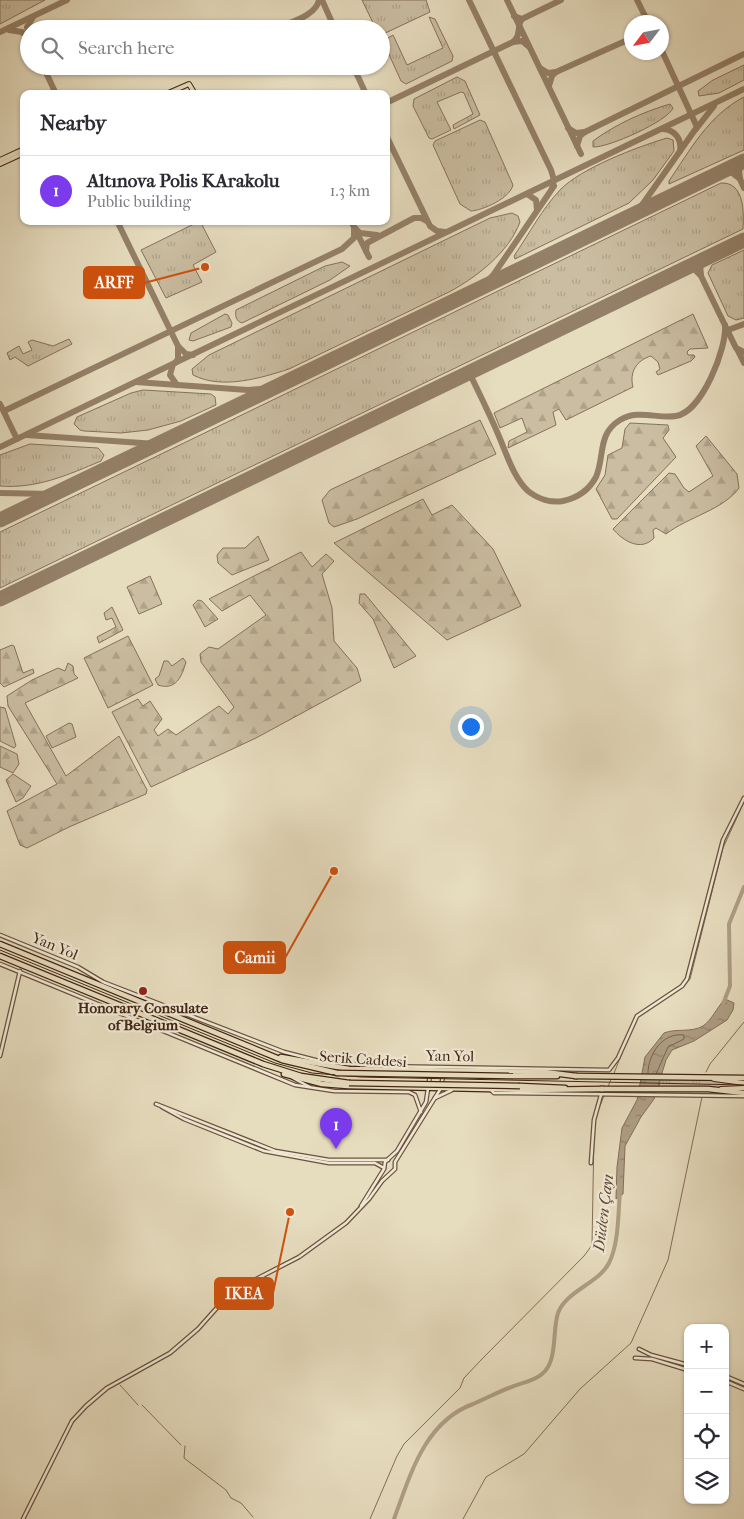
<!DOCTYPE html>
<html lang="en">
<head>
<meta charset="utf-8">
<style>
	:root { --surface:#fff; --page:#f2f2f3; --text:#2b2b33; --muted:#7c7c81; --line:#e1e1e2; --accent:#7c3aed }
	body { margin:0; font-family:"IM FELL French Canon",serif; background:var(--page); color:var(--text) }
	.controls { position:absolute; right:15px; bottom:15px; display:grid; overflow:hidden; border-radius:10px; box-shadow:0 1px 4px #0004 }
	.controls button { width:45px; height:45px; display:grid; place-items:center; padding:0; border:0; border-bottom:1px solid var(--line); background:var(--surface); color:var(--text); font:25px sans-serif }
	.compass { position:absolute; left:624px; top:15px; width:45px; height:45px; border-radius:50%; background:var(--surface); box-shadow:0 1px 4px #0004; rotate:238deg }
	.you { position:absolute; left:470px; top:726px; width:18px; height:18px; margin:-12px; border:4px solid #fff; border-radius:50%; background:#1a73e8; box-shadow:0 0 0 8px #1a73e833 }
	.badge { display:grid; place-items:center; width:32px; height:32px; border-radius:50%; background:var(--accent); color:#fff; font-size:16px; font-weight:700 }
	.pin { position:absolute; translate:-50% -41px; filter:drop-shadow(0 1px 2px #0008) }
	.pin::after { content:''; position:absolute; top:26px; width:18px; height:15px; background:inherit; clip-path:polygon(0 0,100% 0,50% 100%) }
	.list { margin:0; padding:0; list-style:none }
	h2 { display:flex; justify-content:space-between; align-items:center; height:65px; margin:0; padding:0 20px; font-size:21px }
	h2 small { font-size:16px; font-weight:400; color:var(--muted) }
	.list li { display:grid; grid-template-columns:32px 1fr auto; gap:15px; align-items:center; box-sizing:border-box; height:70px; padding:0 20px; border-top:1px solid var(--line) }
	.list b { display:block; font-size:19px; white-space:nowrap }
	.list p { margin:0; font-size:16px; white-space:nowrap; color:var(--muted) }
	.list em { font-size:16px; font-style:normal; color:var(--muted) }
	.icon { flex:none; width:28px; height:28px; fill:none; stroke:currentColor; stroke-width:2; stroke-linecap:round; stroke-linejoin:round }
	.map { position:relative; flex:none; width:744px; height:1519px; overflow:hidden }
	.search { position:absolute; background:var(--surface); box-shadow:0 1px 4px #0004; left:20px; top:20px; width:370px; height:55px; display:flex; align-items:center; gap:12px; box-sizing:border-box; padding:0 18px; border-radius:28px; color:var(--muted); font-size:19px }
	.panel { position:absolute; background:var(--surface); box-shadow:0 1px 4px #0004; left:20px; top:90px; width:370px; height:135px; border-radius:10px }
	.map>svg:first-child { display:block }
</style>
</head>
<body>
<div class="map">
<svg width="744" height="1519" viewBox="0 0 744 1519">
	<defs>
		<pattern id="grass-tufts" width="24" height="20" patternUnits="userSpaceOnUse" patternTransform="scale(1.25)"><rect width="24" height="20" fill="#cabda1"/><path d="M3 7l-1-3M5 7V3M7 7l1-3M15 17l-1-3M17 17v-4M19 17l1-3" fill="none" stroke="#afa28a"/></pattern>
		<pattern id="forest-firs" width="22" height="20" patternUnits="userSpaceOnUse" patternTransform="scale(1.25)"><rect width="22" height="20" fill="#cabda1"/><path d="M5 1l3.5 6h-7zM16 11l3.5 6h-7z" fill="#afa28a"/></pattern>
		<pattern id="water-ripples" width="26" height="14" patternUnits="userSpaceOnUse" patternTransform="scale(1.25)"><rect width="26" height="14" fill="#ae9e84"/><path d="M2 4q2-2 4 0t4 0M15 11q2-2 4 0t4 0" fill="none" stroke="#8f816b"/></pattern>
	</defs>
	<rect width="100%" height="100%" fill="#e6dcbe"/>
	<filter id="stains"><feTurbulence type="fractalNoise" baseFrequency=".004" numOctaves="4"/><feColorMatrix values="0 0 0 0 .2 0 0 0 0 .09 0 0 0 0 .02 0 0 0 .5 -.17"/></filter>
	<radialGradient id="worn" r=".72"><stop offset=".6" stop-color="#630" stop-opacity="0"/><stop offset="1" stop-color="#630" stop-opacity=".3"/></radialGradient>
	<g fill="url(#grass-tufts)" stroke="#86715a">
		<path d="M0,0H45L0,24Z"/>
		<path d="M362,0H426L430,12L381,35V29H376Z"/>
		<path d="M429,17L435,19L453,56L452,61L406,84L401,81L383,41L393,35L407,65L443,48Z"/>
		<path d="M744,65V80L719,93L699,96L698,91L713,80Z"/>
		<path d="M457,77L465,81L480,115L454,129L453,125L473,114L464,93L461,92L437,102L451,130L432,139L429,138L413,106L414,99Z"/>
		<path d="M744,97V150L669,184V181C690,150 709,115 744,97Z"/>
		<path d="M670,104L673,108C668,121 608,148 593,147V141C616,124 643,112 670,104Z"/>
		<path d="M480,120L485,122L513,185C510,198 484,210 471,211L460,204L433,145L435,141Z"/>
		<path d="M667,138L673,140L674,151L653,180L629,203L515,259L514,256C529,234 542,209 560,190C581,168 637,147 667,138Z"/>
		<path d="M721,183C744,182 744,211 743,229L0,588V532Z"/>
		<path d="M512,213L518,216L520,222C509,252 477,277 449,292L289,369C261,378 222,390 193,375L192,369L209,355L490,218Z"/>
		<path d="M200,221L216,252L193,265L202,282L166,298L141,250Z"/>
		<path d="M744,250V318L736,320L728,316L708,273L712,265Z"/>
		<path d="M342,262L350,266L330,280L242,323C236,321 235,316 236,310L325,266Z"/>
		<path d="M225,314L228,315L232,323L231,327L193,341L189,340L191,333Z"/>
		<path d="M69,339L72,344L28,366L15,357L10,360L7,353L19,346L23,354L32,350L28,342L32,340L53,346Z"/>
		<path d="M143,390L211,394L215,397L216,405L181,421L148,430L121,433L84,431L80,430L74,424L77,417L131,393Z"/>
		<path d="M30,444L98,448L104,455L101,461C68,475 36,489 0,486V455Z"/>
		<path d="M660,1080H744V1091L659,1087Z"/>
	</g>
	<g fill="url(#forest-firs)" stroke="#86715a">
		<path d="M693,314L708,348L690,349L687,352L688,355H694L695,357L691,361L658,375L656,372L660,369L658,362L651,356C637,360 629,372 633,387L566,420L559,409L553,412L556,425L508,448L509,441L527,432L522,418L500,428L494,413Z"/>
		<path d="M480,420L496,454L357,519L334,527L329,523L322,500L330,490Z"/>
		<path d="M630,423L668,425L669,430L663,438L676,457L617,519H612L596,489L605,475L608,455L622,448L625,429Z"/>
		<path d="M706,436L737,474L739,488C723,510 688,517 666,534L656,528L653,530L654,538C641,552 623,541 613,529L669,473L675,474L684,488L689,492L713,476L696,446Z"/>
		<path d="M423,499L432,515L452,505L493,549L521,606L447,640L334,543Z"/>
		<path d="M258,536L269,560L232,575L218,563L217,555L223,548H245Z"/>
		<path d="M301,552L312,567L326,554L334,561L322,574L332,608L334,641L357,668L361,681L256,738L151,787L112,712L138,699L143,706L150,701L162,719L154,730L158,736L168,729L176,735L219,706L228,714L234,707L201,662L200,654L209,647L218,649L266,615L250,595L222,611L209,599Z"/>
		<path d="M150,576L162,604L139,614L127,587Z"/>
		<path d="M360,594H365L416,656L394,668L373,619L359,603Z"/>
		<path d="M198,600L202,601L218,619L205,627L193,605Z"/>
		<path d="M112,607L123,630L99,643L97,637L116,627L112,618L106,620L104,613Z"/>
		<path d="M128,636L153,685L108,708L84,658Z"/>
		<path d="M12,645L14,646L23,673L33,669L34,673L4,687L0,683V650Z"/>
		<path d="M183,658L186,662C182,676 176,691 158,685L155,679L159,676L164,661H168L172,666Z"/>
		<path d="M68,663L73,666L74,674L78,678L25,703L66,776L119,736L147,790L146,794L69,827L27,848L20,845L7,811L57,784L8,706L7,696L32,680L58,668L65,671Z"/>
		<path d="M0,707L5,708L16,746L14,748L0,741Z"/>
		<path d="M69,723L72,724L76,737L52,748L46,736Z"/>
		<path d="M0,746L17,754L19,764L13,773L0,767Z"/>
		<path d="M13,774L31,786L23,798L16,802L6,780Z"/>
	</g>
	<path fill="url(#water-ripples)" stroke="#836e56" d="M725,999L734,1003L733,1010L727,1020L694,1041L672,1050L666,1060L654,1099L641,1117L625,1146L623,1194L616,1199L617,1167L622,1128L637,1100L645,1057L664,1033C676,1028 691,1033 703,1026C712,1020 717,1007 725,999Z"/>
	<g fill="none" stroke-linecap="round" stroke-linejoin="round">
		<path stroke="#78624b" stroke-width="1" d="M648,1073C648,1054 663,1032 684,1035V1039L668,1047L656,1074"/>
		<g stroke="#836e56" stroke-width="1">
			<path d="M668,997L682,988L690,979L723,848L744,802"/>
			<path d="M706,1072L710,1064L744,1022"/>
			<path d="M613,1076L627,1040"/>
			<path d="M608,1087L611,1079"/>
			<path d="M597,1113L606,1091"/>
			<path d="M120,1385L138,1405"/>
			<path d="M142,1405L181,1445"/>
			<path d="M185,1446L184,1458L226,1490L231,1498L241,1503L253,1517"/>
			<path d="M370,1519L397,1456L404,1444L460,1388L464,1378L482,1359L584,1256L592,1245L594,1133"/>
			<path d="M463,1519L486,1477L524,1454L580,1389L631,1343L668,1260L702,1097"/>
		</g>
		<g stroke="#ae9e84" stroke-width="4">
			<path d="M723,1004L730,986L729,924L744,887"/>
			<path d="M394,1519C410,1476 424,1422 473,1404C487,1398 500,1391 514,1386C524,1382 534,1381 542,1374C558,1362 552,1331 558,1313C566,1291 599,1283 609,1263C619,1243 618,1214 620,1192"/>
		</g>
		<g stroke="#948068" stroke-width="6">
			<path d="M322,0L335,29"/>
			<path d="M469,0L551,170L554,180L552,188"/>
			<path d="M507,0L581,154"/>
			<path d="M637,0L648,22"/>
			<path d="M514,16L522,19C516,26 522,35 513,42L522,41L528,46"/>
			<path d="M522,19L561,0"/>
			<path d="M276,29C290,22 316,16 319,0"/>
			<path d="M9,30L22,32L29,39"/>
			<path d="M0,32L67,0"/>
			<path d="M29,36L27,27L33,17"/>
			<path d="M43,66L56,94"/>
			<path d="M353,66L366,94"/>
			<path d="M540,68L548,73L556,72L552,76L549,86"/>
			<path d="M556,72L632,38"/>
			<path d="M386,103L513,42"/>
			<path d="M568,128L576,133L585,132L580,136L577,146"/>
			<path d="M663,129C675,130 682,139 680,151"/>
			<path d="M696,129L714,106"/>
			<path d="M585,132L744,54"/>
			<path d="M386,135L430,226L437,231L445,232"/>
			<path d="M722,172H731L740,179L739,171L744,161"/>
			<path d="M740,179L744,188"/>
			<path d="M527,194L536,200L537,210"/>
			<path d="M637,212L697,127L662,51"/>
			<path d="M117,221L178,346"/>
			<path d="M351,221L369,257"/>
			<path d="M356,229L360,233L377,235"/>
			<path d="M366,251L367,243L414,218H421L427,221"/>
			<path d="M682,270L694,269L701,276L736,348L744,352"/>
			<path d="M701,275L700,265L703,260"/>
			<path d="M481,288L494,274L554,186"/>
			<path d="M728,330L744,324"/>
			<path d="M737,349L744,363"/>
			<path d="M175,363L178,359V346L186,354L193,355"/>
			<path d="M173,364L170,375L177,385"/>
			<path d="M469,372C479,393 489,413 498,434C506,452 513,477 528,491C538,499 551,503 563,501C577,498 589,490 596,477C605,456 597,434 620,420C638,409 657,419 676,416C702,412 727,348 725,325"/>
			<path d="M136,382L248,390L272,388"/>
			<path d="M0,404L17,439"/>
			<path d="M4,411L342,249L354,238V228"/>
			<path d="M27,435L156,444"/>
			<path d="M0,447L744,89"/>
			<path d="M0,493L53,494"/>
		</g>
		<g stroke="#948068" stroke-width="15">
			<path d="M0,520L744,161"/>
			<path d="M0,599L744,240"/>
		</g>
		<defs>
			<g id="minor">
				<path d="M0,935L78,967L103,982L284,1052L319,1061L373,1066L609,1070L618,1058L637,1016L682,986L687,979L723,840L744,798"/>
				<path d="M0,964L295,1085L334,1091L409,1092L415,1095L421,1112"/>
				<path d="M0,1056L20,971"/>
				<path d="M293,1078L310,1087"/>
				<path d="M491,1090L494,1093H500L744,1096"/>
				<path d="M435,1098L452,1090"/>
				<path d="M156,1104L275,1151L329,1160H388"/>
				<path d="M162,1107L184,1119L264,1151L329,1163H375L384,1168"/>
				<path d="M591,1163L594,1120L601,1095"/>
				<path d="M361,1206L384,1169L385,1162L397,1151L426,1102L430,1075"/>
				<path d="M639,1349L651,1355L688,1365"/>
				<path d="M635,1358L652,1359L688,1370"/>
				<path d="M725,1376L744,1384"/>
				<path d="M725,1381L744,1389"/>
				<path d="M23,1519L72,1421L86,1406L107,1388L170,1353L198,1329L223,1301L237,1289L299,1257L346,1223L369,1199L382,1181L395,1169V1162L441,1088L443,1075"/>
			</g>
			<g id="major">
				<path d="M166,94L189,84L195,94"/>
				<path d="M0,160L24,149"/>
				<path d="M0,164L24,153"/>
				<path d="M714,1079L744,1083"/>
				<path d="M721,1089L744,1088"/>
			</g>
			<g id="highway">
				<path d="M0,944L282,1060L337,1073"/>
				<path d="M0,956L263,1064L301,1076L349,1083"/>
				<path d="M281,1057L349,1069L545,1072L576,1076"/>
				<path d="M284,1074L322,1084L348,1086L527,1090L603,1089"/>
				<path d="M513,1076H557"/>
				<path d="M575,1076L744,1078"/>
				<path d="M520,1086L565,1088"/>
				<path d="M601,1089H708L744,1093"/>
			</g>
		</defs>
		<use href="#minor" stroke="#6b533d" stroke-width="5"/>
		<use href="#major" stroke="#422512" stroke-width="6"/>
		<use href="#highway" stroke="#422512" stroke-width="7"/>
		<use href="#minor" stroke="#efe8d5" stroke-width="2.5"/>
		<use href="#major" stroke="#e6dcbe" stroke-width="4"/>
		<use href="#highway" stroke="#e6dcbe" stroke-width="4.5"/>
		<path stroke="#422512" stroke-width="1" d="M0,950L275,1063L312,1073L361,1077L744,1085"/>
		<defs>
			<g id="highway-bridge">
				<path d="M337,1073L513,1076"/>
				<path d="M349,1083L520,1086"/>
			</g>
		</defs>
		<use href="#highway-bridge" stroke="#422512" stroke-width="7" stroke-linecap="butt"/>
		<use href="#highway-bridge" stroke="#e6dcbe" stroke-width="4.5"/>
	</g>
	<circle fill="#8f2418" stroke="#efe8d5" stroke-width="2" cx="143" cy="991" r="5"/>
	<g text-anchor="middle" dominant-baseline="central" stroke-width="4.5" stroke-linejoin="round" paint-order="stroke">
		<g font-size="15" fill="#422512" stroke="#efe8d5">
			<text transform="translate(55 946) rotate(23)">Yan Yol</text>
			<text transform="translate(450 1056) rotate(1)">Yan Yol</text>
			<text transform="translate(363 1059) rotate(4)">Serik Caddesi</text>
		</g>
		<g font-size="15" font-weight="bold" fill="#422512" stroke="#efe8d5">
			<text x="143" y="1008">Honorary Consulate<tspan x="143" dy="17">of Belgium</tspan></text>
		</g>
		<g font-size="16" font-style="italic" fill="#624934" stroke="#efe8d5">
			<text transform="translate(603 1213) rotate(-83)">Düden Çayı</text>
		</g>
	</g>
	<path fill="none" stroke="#cf510d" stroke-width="2" d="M205 267L144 283M334 871L285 958M290 1212L273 1293"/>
	<g fill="#cf510d" stroke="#efe8d5" stroke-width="2">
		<circle cx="205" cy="267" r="5"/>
		<circle cx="334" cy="871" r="5"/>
		<circle cx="290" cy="1212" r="5"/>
	</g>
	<g fill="#cf510d" stroke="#cf510d" stroke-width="2">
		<rect x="84" y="267" width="60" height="31" rx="5"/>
		<rect x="224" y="942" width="61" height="31" rx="5"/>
		<rect x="215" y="1278" width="58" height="31" rx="5"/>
	</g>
	<g font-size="16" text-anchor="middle" font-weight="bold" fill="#fff">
		<text x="114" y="288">ARFF</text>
		<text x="255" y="963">Camii</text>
		<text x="244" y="1299">IKEA</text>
	</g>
	<rect width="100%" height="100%" filter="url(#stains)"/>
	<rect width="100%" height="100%" fill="url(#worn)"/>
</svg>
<div class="controls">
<button>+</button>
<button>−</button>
<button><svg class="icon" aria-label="locate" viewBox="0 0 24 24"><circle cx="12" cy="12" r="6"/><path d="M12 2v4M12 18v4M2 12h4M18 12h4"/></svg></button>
<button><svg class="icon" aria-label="layers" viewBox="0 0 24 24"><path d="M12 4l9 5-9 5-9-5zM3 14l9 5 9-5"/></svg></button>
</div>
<svg class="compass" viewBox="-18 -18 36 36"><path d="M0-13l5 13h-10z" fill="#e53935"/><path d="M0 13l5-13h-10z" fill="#7c7c81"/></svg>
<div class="you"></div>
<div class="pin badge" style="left:336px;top:1149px">1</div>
<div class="search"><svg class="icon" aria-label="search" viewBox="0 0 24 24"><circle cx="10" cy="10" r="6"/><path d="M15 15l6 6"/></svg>Search here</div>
<section class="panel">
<h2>Nearby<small></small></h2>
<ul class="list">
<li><span class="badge">1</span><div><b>Altınova Polis KArakolu</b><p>Public building</p></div><em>1.3 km</em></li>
</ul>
</section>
</div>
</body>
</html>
